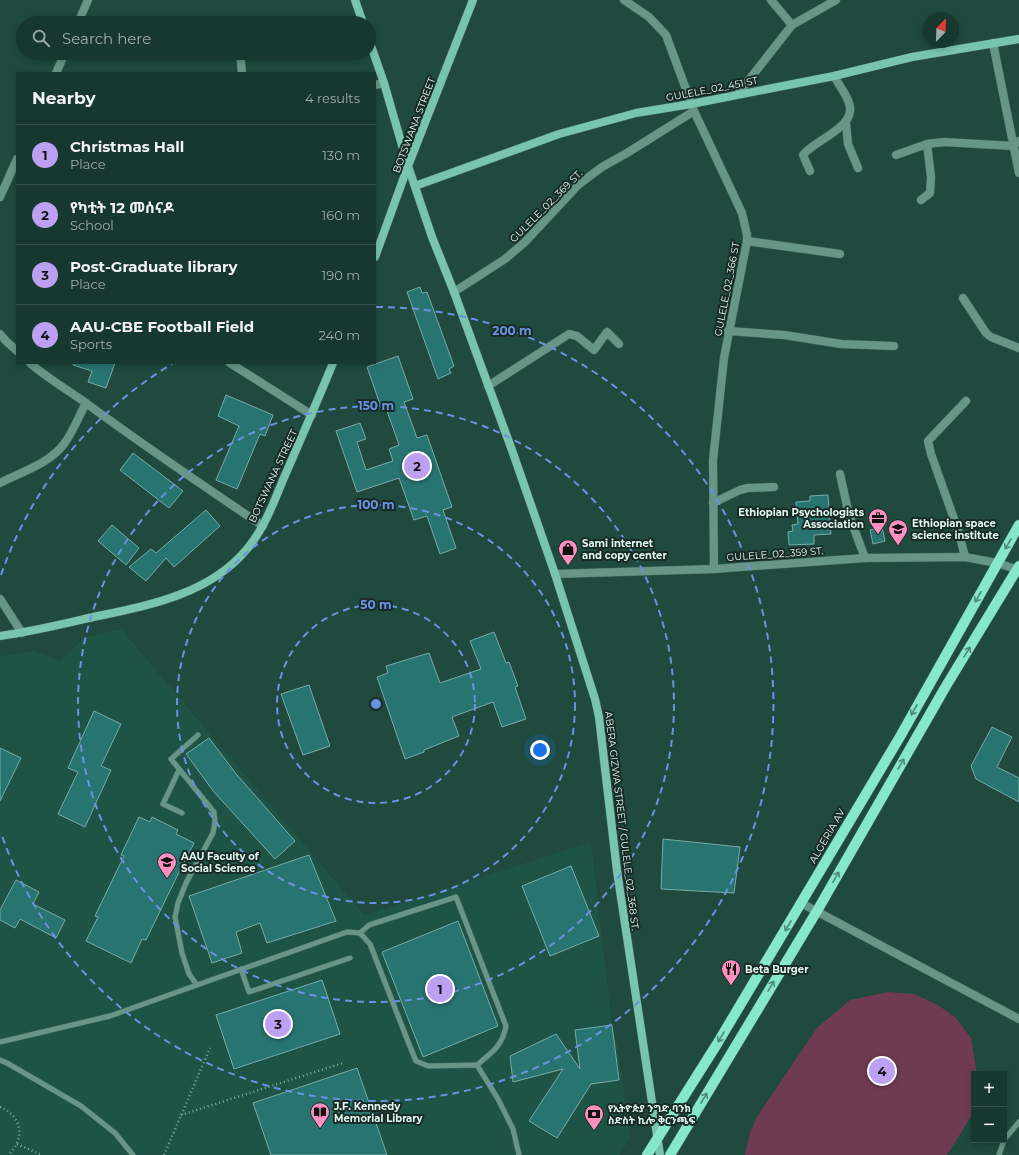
<!DOCTYPE html>
<html lang="en">
<head>
<meta charset="utf-8">
<style>
	:root { --surface:#17382e; --page:#203f36; --text:#f1f3f6; --muted:#9eacaa; --line:#36524a; --accent:#bca0f2 }
	body { margin:0; font-family:Montserrat,"Noto Sans Ethiopic",sans-serif; background:var(--page); color:var(--text) }
	.controls { position:absolute; right:12px; bottom:12px; display:grid; overflow:hidden; border-radius:0px; box-shadow:0 2px 6px #0003 }
	.controls button { width:36px; height:36px; display:grid; place-items:center; padding:0; border:0; border-bottom:1px solid var(--line); background:var(--surface); color:var(--text); font:20px sans-serif }
	.compass { position:absolute; left:923px; top:12px; width:36px; height:36px; border-radius:50%; background:var(--surface); box-shadow:0 2px 6px #0003; rotate:23deg }
	.you { position:absolute; left:540px; top:750px; width:14px; height:14px; margin:-10px; border:3px solid #fff; border-radius:50%; background:#1a73e8; box-shadow:0 0 0 6px #1a73e833 }
	.badge { display:grid; place-items:center; width:26px; height:26px; border-radius:50%; background:var(--accent); color:#111; font-size:13px; font-weight:700 }
	.pin { position:absolute; translate:-50% -50%; border:2px solid #fff; box-shadow:0 1px 4px #0006 }
	.list { margin:0; padding:0; list-style:none }
	h2 { display:flex; justify-content:space-between; align-items:center; height:52px; margin:0; padding:0 16px; font-size:17px }
	h2 small { font-size:13px; font-weight:400; color:var(--muted) }
	.list li { display:grid; grid-template-columns:26px 1fr auto; gap:12px; align-items:center; box-sizing:border-box; height:60px; padding:0 16px; border-top:1px solid var(--line) }
	.list b { display:block; font-size:15px; white-space:nowrap }
	.list p { margin:0; font-size:13px; white-space:nowrap; color:var(--muted) }
	.list em { font-size:13px; font-style:normal; color:var(--muted) }
	.icon { flex:none; width:22px; height:22px; fill:none; stroke:currentColor; stroke-width:2; stroke-linecap:round; stroke-linejoin:round }
	.map { position:relative; flex:none; width:1019px; height:1155px; overflow:hidden }
	.search { position:absolute; background:var(--surface); box-shadow:0 2px 6px #0003; left:16px; top:16px; width:360px; height:44px; display:flex; align-items:center; gap:10px; box-sizing:border-box; padding:0 14px; border-radius:22px; color:var(--muted); font-size:15px }
	.panel { position:absolute; background:var(--surface); box-shadow:0 2px 6px #0003; left:16px; top:72px; width:360px; height:292px; border-radius:0px }
	.map>svg:first-child { display:block }
</style>
</head>
<body>
<div class="map">
<svg width="1019" height="1155" viewBox="0 0 1019 1155">
	<rect width="100%" height="100%" fill="#1f4a3d"/>
	<path fill="#1e5445" d="M121,629L364,915L591,842L612,1025L618,1049L630,1138L620,1155H0V656L33,651L60,661L85,637Z"/>
	<path fill="#6f3b53" d="M888,992L914,994L938,1005L956,1018L971,1038L977,1074H974V1112L947,1155H745L750,1132L757,1117L817,1028L850,1000Z"/>
	<g fill="#287471" stroke="#79aaa7">
		<path d="M420,287L422,293L427,292L454,366L449,369L451,373L438,379L407,292Z"/>
		<path d="M398,356L413,399L404,402L417,438L427,435L452,507L443,510L456,548L440,554L427,516L414,520L399,478L357,492L336,431L360,423L366,439L357,442L366,470L393,461L389,449L399,445L386,408L382,410L367,367Z"/>
		<path d="M73,363H115L106,388L88,382L92,371L73,365Z"/>
		<path d="M226,395L273,415L265,436L260,434L237,489L216,480L239,426L218,416Z"/>
		<path d="M133,453L183,491L169,508L120,470Z"/>
		<path d="M828,495L831,534L814,535V544L789,545L788,532L793,531L792,525L798,524L796,502L810,501V496Z"/>
		<path d="M206,510L220,526L174,567L166,558L146,581L129,567L151,549L156,553Z"/>
		<path d="M112,525L139,548L126,565L98,541Z"/>
		<path d="M882,527L885,541L873,544L870,530Z"/>
		<path d="M494,632L506,663L509,662L518,686L515,687L526,719L502,727L493,702L452,717L459,736L424,750V752L405,759L377,677L388,673L386,666L429,653L440,683L481,669L470,641Z"/>
		<path d="M309,685L330,746L303,755L281,694Z"/>
		<path d="M94,711L121,724L101,766L111,770L85,827L58,814L78,772L68,768Z"/>
		<path d="M992,727L1012,737L997,767L1019,778V802L976,779L971,766Z"/>
		<path d="M209,738L237,775L295,841L275,859L214,792L186,754Z"/>
		<path d="M0,748L21,758L0,801Z"/>
		<path d="M139,817L150,822L152,817L178,830L176,834L194,843L180,871V870L146,940L142,939L131,963L86,941L98,917L95,916L124,856L121,855Z"/>
		<path d="M663,839L740,847L734,893L661,889Z"/>
		<path d="M309,855L336,921L267,943L260,923L236,932L242,953L212,963L189,896Z"/>
		<path d="M571,866L599,936L550,956L522,886Z"/>
		<path d="M16,880L39,892L33,904L65,920L56,938L20,919L15,928L0,920V910Z"/>
		<path d="M458,921L498,1026L423,1057L382,952Z"/>
		<path d="M322,980L340,1034L234,1069L216,1015Z"/>
		<path d="M612,1025L619,1080L591,1084L557,1138L529,1121L563,1069L513,1082L510,1056L556,1034L580,1069L575,1030Z"/>
		<path d="M357,1068L387,1155H271L253,1103Z"/>
	</g>
	<g fill="none" stroke-linecap="round" stroke-linejoin="round">
		<defs>
			<g id="lane">
				<path d="M198,735L171,759L214,812L215,822L213,833L186,883L178,903L175,917L182,953L189,974L197,985L347,932L360,933L370,944L409,1044L416,1061L428,1066L477,1065L498,1099L513,1129L519,1155"/>
				<path d="M179,770L163,804L182,813"/>
				<path d="M360,933L369,925L456,897L506,1026C502,1047 492,1052 477,1065"/>
				<path d="M241,969L249,992L350,958"/>
				<path d="M0,1042L110,1016L197,985"/>
				<path d="M0,1060L7,1063L81,1106L115,1133L133,1155"/>
				<path d="M999,1155L1004,1140L1019,1122"/>
			</g>
			<g id="street">
				<path d="M624,0L649,17L666,35L694,111L742,213L747,235V241L724,358L713,460L714,569"/>
				<path d="M771,0L792,25"/>
				<path d="M78,23L88,0"/>
				<path d="M993,43L1019,173"/>
				<path d="M240,53L242,73"/>
				<path d="M56,73L65,53"/>
				<path d="M375,85L384,83"/>
				<path d="M738,94L792,25L836,0"/>
				<path d="M846,123L848,144L858,168"/>
				<path d="M896,155L927,144L944,142L1013,146L1019,141"/>
				<path d="M810,171L803,155C814,140 858,127 849,103C846,94 839,85 834,76"/>
				<path d="M0,197L17,159"/>
				<path d="M921,200L930,193L931,177L927,144"/>
				<path d="M747,241L840,254"/>
				<path d="M454,292L505,259L525,242L578,185L602,167L627,153L694,111"/>
				<path d="M963,298L986,333L991,337L1019,348"/>
				<path d="M728,331L784,335L841,344L894,346"/>
				<path d="M0,334L5,340L17,351"/>
				<path d="M30,363C48,379 70,391 90,406C146,447 205,487 263,526"/>
				<path d="M230,363L312,415"/>
				<path d="M488,386L569,334L577,336L594,350L607,332L619,344"/>
				<path d="M840,474L849,515L865,558"/>
				<path d="M0,483C21,472 49,464 64,444C73,432 79,416 86,403"/>
				<path d="M713,503L740,490L748,488L774,487"/>
				<path d="M965,557L959,533L931,454L928,441L966,401"/>
				<path d="M555,574L714,569L865,558L965,557L997,563L1019,570"/>
				<path d="M0,599L22,633"/>
				<path d="M801,903L1019,1019"/>
			</g>
			<g id="secondary">
				<path d="M355,0L363,23"/>
				<path d="M369,40L384,83L408,166L432,237L454,292L513,453L555,574L595,699L599,717L617,871L660,1155"/>
				<path d="M415,186L559,134L636,113L691,104L834,76L912,57L1019,39"/>
				<path d="M375,257L408,166L473,0"/>
				<path d="M0,636C30,632 59,625 89,618C145,606 208,596 247,549C264,529 273,504 283,480C300,441 317,402 333,363"/>
			</g>
			<g id="primary">
				<path d="M647,1155L717,1044L801,903L901,735L1019,525"/>
				<path d="M670,1155L817,911L946,686L1019,566"/>
			</g>
		</defs>
		<use href="#lane" stroke="#42695d" stroke-width="6"/>
		<use href="#street" stroke="#42695d" stroke-width="9"/>
		<use href="#secondary" stroke="#42695d" stroke-width="9"/>
		<use href="#primary" stroke="#42695d" stroke-width="11"/>
		<g stroke="#86a69b" stroke-width="2.5" stroke-dasharray="1 3" stroke-linecap="butt">
			<path d="M0,1107C22,1116 26,1139 8,1155"/>
			<path d="M181,1115L343,1063"/>
			<path d="M17,1144L42,1155"/>
			<path d="M164,1155L210,1048"/>
		</g>
		<use href="#lane" stroke="#679586" stroke-width="5"/>
		<use href="#street" stroke="#679586" stroke-width="8"/>
		<use href="#secondary" stroke="#79c4ad" stroke-width="8"/>
		<use href="#primary" stroke="#86e8ca" stroke-width="10"/>
	</g>
	<defs><path id="oneway-shaft" d="M-6 0H5M1.5-3L5.5 0L1.5 3" fill="none" stroke-width="1.6" stroke-linecap="round" stroke-linejoin="round"/></defs>
	<g stroke="#508a78">
		<use href="#oneway-shaft" transform="translate(1008 544) rotate(121)"/>
		<use href="#oneway-shaft" transform="translate(978 597) rotate(119)"/>
		<use href="#oneway-shaft" transform="translate(967 652) rotate(-58)"/>
		<use href="#oneway-shaft" transform="translate(914 710) rotate(119)"/>
		<use href="#oneway-shaft" transform="translate(901 764) rotate(-60)"/>
		<use href="#oneway-shaft" transform="translate(836 877) rotate(-60)"/>
		<use href="#oneway-shaft" transform="translate(788 926) rotate(121)"/>
		<use href="#oneway-shaft" transform="translate(771 986) rotate(-60)"/>
		<use href="#oneway-shaft" transform="translate(721 1037) rotate(121)"/>
		<use href="#oneway-shaft" transform="translate(704 1098) rotate(-59)"/>
	</g>
	<g fill="none" stroke="#6b92e1" stroke-width="2" stroke-dasharray="7 5">
		<circle cx="376" cy="704" r="99"/>
		<circle cx="376" cy="704" r="199"/>
		<circle cx="376" cy="704" r="298"/>
		<path d="M1 575A397 397 0 0 1 172 364M376 307A397 397 0 1 1 1 833"/>
	</g>
	<defs>
		<symbol id="office-pin" viewBox="-11 -11 22 30"><path d="M0 17L-7.5 6A9.5 9.5 0 1 1 7.5 6Z" fill="#fd8fc1" stroke="#192b26"/><path d="M-6-3h4V-5.5h4V-3h4V5H-6ZM-1-4.5V-3h2v-1.5ZM-6 0V1H6V0Z" fill="#111"/></symbol>
		<symbol id="school-pin" viewBox="-11 -11 22 30"><path d="M0 17L-7.5 6A9.5 9.5 0 1 1 7.5 6Z" fill="#fd8fc1" stroke="#192b26"/><path d="M0-5L7-2L0 1L-7-2ZM-4 1L0 2.5L4 1V4Q0 6-4 4Z" fill="#111"/></symbol>
		<symbol id="shop-pin" viewBox="-11 -11 22 30"><path d="M0 17L-7.5 6A9.5 9.5 0 1 1 7.5 6Z" fill="#fd8fc1" stroke="#192b26"/><path d="M-5-2.5h2.3a2.7 3.5 0 0 1 5.4 0H5L5.5 6h-11ZM-1.5-2.5h3a1.5 2.3 0 0 0-3 0Z" fill="#111"/></symbol>
		<symbol id="university-pin" viewBox="-11 -11 22 30"><path d="M0 17L-7.5 6A9.5 9.5 0 1 1 7.5 6Z" fill="#fd8fc1" stroke="#192b26"/><path d="M0-5L7-2L0 1L-7-2ZM-4 1L0 2.5L4 1V4Q0 6-4 4Z" fill="#111"/></symbol>
		<symbol id="restaurant-pin" viewBox="-11 -11 22 30"><path d="M0 17L-7.5 6A9.5 9.5 0 1 1 7.5 6Z" fill="#fd8fc1" stroke="#192b26"/><path d="M-5-6h1v4h1v-4h1v4h1v-4h1v5L-1.5 .5V6h-2V.5L-5-1ZM5-6V6H3V1.5H1.5Q1.5-4 5-6Z" fill="#111"/></symbol>
		<symbol id="library-pin" viewBox="-11 -11 22 30"><path d="M0 17L-7.5 6A9.5 9.5 0 1 1 7.5 6Z" fill="#fd8fc1" stroke="#192b26"/><path d="M-6-4Q-3-5.5-.7-3.5V5Q-3 3-6 4ZM6-4Q3-5.5 .7-3.5V5Q3 3 6 4Z" fill="#111"/></symbol>
		<symbol id="bank-pin" viewBox="-11 -11 22 30"><path d="M0 17L-7.5 6A9.5 9.5 0 1 1 7.5 6Z" fill="#fd8fc1" stroke="#192b26"/><path d="M-6-4H6V4H-6ZM0-2.3a2.3 2.3 0 1 0 0 4.6a2.3 2.3 0 1 0 0-4.6Z" fill="#111"/></symbol>
	</defs>
	<g fill-rule="evenodd">
		<use href="#office-pin" x="867" y="507" width="22" height="30"/>
		<use href="#school-pin" x="887" y="518" width="22" height="30"/>
		<use href="#shop-pin" x="557" y="538" width="22" height="30"/>
		<use href="#university-pin" x="156" y="851" width="22" height="30"/>
		<use href="#restaurant-pin" x="720" y="958" width="22" height="30"/>
		<use href="#library-pin" x="309" y="1101" width="22" height="30"/>
		<use href="#bank-pin" x="583" y="1103" width="22" height="30"/>
	</g>
	<g text-anchor="middle" dominant-baseline="central" stroke-width="4" stroke-linejoin="round" paint-order="stroke">
		<g font-size="10" fill="#e1f7ef" stroke="#192b26">
			<text transform="translate(712 89) rotate(-11)">GULELE_02_451 ST</text>
			<text transform="translate(414 125) rotate(-69)">BOTSWANA STREET</text>
			<text transform="translate(546 206) rotate(-45)">GULELE_02_369 ST.</text>
			<text transform="translate(727 289) rotate(-79)">GULELE_02_366 ST</text>
			<text transform="translate(273 476) rotate(-65)">BOTSWANA STREET</text>
			<text transform="translate(775 554) rotate(-4)">GULELE_02_359 ST.</text>
			<text transform="translate(622 821) rotate(83)">ABERA GIZWA STREET / GULELE_02_368 ST.</text>
			<text transform="translate(827 836) rotate(-60)">ALGERIA AV</text>
		</g>
		<g font-size="10" font-weight="bold" fill="#e1f7ef" stroke="#192b26" text-anchor="start">
			<text x="864" y="512" text-anchor="end">Ethiopian Psychologists<tspan x="864" dy="12">Association</tspan></text>
			<text x="912" y="523">Ethiopian space<tspan x="912" dy="12">science institute</tspan></text>
			<text x="582" y="543">Sami internet<tspan x="582" dy="12">and copy center</tspan></text>
			<text x="181" y="856">AAU Faculty of<tspan x="181" dy="12">Social Science</tspan></text>
			<text x="745" y="969">Beta Burger</text>
			<text x="334" y="1106">J.F. Kennedy<tspan x="334" dy="12">Memorial Library</tspan></text>
			<text x="608" y="1108">የኢትዮጵያ ንግድ ባንክ<tspan x="608" dy="12">ስድስት ኪሎ ቅርንጫፍ</tspan></text>
		</g>
	</g>
	<circle cx="376" cy="704" r="6" fill="#6b92e1" stroke="#192b26" stroke-width="2"/>
	<g font-size="12" text-anchor="middle" font-weight="bold" fill="#6b92e1" stroke="#192b26" stroke-width="4" stroke-linejoin="round" paint-order="stroke">
		<text x="512" y="335">200 m</text>
		<text x="376" y="410">150 m</text>
		<text x="376" y="509">100 m</text>
		<text x="376" y="609">50 m</text>
	</g>
</svg>
<div class="controls">
<button>+</button>
<button>−</button>
</div>
<svg class="compass" viewBox="-18 -18 36 36"><path d="M0-13l5 13h-10z" fill="#e53935"/><path d="M0 13l5-13h-10z" fill="#9eacaa"/></svg>
<div class="you"></div>
<div class="pin badge" style="left:440px;top:989px">1</div>
<div class="pin badge" style="left:417px;top:466px">2</div>
<div class="pin badge" style="left:278px;top:1024px">3</div>
<div class="pin badge" style="left:882px;top:1071px">4</div>
<div class="search"><svg class="icon" aria-label="search" viewBox="0 0 24 24"><circle cx="10" cy="10" r="6"/><path d="M15 15l6 6"/></svg>Search here</div>
<section class="panel">
<h2>Nearby<small>4 results</small></h2>
<ul class="list">
<li><span class="badge">1</span><div><b>Christmas Hall</b><p>Place</p></div><em>130 m</em></li>
<li><span class="badge">2</span><div><b>የካቲት 12 መሰናዶ</b><p>School</p></div><em>160 m</em></li>
<li><span class="badge">3</span><div><b>Post-Graduate library</b><p>Place</p></div><em>190 m</em></li>
<li><span class="badge">4</span><div><b>AAU-CBE Football Field</b><p>Sports</p></div><em>240 m</em></li>
</ul>
</section>
</div>
</body>
</html>
